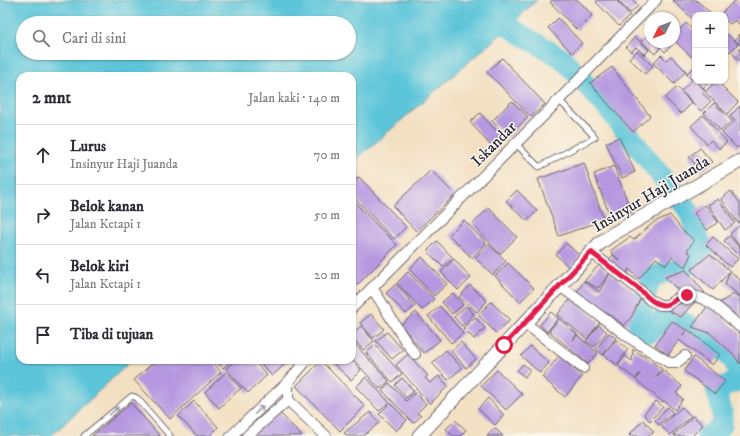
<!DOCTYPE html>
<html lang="id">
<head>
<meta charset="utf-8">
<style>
	:root { --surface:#fff; --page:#f2f2f3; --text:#2b2b33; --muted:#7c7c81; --line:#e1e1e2 }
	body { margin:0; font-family:"IM FELL DW Pica",serif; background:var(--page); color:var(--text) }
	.controls { position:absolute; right:12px; top:12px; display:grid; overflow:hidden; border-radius:8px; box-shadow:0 1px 3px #0004 }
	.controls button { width:36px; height:36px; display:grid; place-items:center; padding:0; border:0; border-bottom:1px solid var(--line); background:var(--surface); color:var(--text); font:20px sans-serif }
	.compass { position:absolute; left:644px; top:12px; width:36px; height:36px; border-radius:50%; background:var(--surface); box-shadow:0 1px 3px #0004; rotate:227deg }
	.stop { position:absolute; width:12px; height:12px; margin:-9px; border:3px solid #e11d48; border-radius:50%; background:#fff }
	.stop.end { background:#e11d48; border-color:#fff; box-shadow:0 1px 4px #0008 }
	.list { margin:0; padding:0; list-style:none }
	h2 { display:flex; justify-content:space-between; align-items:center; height:52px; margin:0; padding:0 16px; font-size:17px }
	h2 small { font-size:13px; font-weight:400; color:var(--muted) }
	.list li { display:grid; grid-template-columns:26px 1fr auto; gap:12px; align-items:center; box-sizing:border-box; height:60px; padding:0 16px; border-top:1px solid var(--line) }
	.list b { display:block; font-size:15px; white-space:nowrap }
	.list p { margin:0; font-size:13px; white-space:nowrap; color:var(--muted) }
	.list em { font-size:13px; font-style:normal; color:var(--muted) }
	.icon { flex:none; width:22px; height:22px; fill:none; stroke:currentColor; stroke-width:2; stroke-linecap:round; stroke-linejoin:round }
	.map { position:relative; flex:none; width:740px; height:436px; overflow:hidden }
	.search { position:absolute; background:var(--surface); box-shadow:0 1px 3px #0004; left:16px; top:16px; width:340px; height:44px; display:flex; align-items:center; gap:10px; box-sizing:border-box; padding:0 14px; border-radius:22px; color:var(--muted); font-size:15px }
	.panel { position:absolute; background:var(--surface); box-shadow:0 1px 3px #0004; left:16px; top:72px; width:340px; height:292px; border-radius:12px }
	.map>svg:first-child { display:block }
</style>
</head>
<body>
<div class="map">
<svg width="740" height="436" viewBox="0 0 740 436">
	<rect width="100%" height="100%" fill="#fbf7ec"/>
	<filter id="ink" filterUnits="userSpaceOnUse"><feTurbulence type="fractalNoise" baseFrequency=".025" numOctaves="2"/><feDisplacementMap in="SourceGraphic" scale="8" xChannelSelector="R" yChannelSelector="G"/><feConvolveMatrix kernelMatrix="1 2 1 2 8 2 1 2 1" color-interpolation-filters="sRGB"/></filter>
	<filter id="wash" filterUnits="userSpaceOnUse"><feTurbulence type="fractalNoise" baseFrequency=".012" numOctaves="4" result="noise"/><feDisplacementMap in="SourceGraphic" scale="16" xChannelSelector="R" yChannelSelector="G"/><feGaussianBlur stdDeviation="0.9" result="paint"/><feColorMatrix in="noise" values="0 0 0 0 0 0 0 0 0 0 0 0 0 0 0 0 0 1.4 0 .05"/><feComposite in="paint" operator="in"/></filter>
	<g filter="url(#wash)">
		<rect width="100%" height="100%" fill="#f3e0c2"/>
		<path fill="#5cc5d9" stroke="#3f748a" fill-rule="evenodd" d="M0,0H537L509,27L352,163V76H20V360H132L51,436H0ZM23,23H349V53H23Z"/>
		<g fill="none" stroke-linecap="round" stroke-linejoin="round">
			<path stroke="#5cc5d9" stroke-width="21" d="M484,0L509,27L563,59L608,109L689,211L702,250L685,267L651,277L638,324L644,332H650L664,317L672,315L713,341L733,360L739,372L735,382L716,389L722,411V425L712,434L707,436"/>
		</g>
		<g id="blocks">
			<g fill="#b598e0">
				<path d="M552,0H578L592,15L577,30L550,2Z"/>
				<path d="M598,0H616L630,15L619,26L596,2Z"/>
				<path d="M617,0H633L638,6L630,13Z"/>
				<path d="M674,0H696L713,15H695V21L673,1Z"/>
				<path d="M735,0L740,6V25L735,20L730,24L725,20V15H720Z"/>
				<path d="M558,18L582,43L572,53L548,28Z"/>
				<path d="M686,23L695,32V60L674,40V35Z"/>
				<path d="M727,34L738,44L730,52L725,47V36Z"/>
				<path d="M740,34V45L735,40Z"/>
				<path d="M647,36L650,39V42H653L660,48L655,54L641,41Z"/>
				<path d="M635,37L649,50L644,55L636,47L631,52L626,47Z"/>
				<path d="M655,42H675L665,52Z"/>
				<path d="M740,48V62L733,54Z"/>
				<path d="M637,51L653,66L645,74L629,58Z"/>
				<path d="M661,55L666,60L671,56L686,71L674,84L653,63Z"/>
				<path d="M502,58L545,104L531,117L487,72Z"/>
				<path d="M695,66V79L693,77L691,79L686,74Z"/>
				<path d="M612,67L650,116L633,132L590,83Z"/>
				<path d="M693,79L705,90L702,93L711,101L701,111L681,91Z"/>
				<path d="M697,81H710L703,88Z"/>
				<path d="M716,81H717L738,102L727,114L705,92Z"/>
				<path d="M677,87L692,103L681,114L665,98Z"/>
				<path d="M512,101L528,117L508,137L492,121Z"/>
				<path d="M714,103L732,121L721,131L704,113Z"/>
				<path d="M740,106V145L737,148L722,133L735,121L730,116Z"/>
				<path d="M480,113L502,137L491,146L470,122Z"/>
				<path d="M703,115L727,142L719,149L711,140L707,144L691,126Z"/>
				<path d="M619,137L635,172L622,178L606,143Z"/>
				<path d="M700,148L712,162L701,171L689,157Z"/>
				<path d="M584,163L604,220L559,236L538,179Z"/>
				<path d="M614,166L631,211L611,219L594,174Z"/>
				<path d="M431,170L455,195L416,231L393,206Z"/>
				<path d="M359,177L406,227L394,239L352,196V184Z"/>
				<path d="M517,190L537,211L527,221L506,201Z"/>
				<path d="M731,191L740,203V222L738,223L721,199Z"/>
				<path d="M718,199L735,223L725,230L708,205Z"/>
				<path d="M352,200L397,245L354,288L352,286Z"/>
				<path d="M705,205L718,222L707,230L694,213Z"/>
				<path d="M489,208L517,237L500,254L472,224Z"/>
				<path d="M670,215L682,230L694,240L687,251L691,254L685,267L672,257L666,265L656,258L639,279L629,269L625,279L609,259L613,255L620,261L610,251L630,237L634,240L654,222Z"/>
				<path d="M464,220L486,243L472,258L449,235Z"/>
				<path d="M740,225V247L730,234Z"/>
				<path d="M729,236L740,248V257L724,241Z"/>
				<path d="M713,237L738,259L730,267L706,245Z"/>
				<path d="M437,241L453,258L443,267L427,251Z"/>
				<path d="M566,243L580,256L570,268L556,255Z"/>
				<path d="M488,244L506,261L493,275L475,258Z"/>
				<path d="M710,254L730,271L740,280V296L725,284L730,271L713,290L691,270Z"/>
				<path d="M422,257L447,284L434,296L409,269Z"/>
				<path d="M454,259L471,278L458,290L441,272Z"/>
				<path d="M508,263L534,288L520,302L495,276Z"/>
				<path d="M600,264L610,273L598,288L584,281L599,292L610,273L641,297L632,316L624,326L615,318L597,308L577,292L584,281Z"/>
				<path d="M686,270L705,293L682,294L665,277Z"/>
				<path d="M408,272L434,299L422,310L397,283Z"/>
				<path d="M396,284L415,306L406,314L386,293Z"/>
				<path d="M470,285L487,301L477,312L459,297Z"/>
				<path d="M453,293L463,305L452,314L442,302Z"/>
				<path d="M734,294L740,297V322L719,303Z"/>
				<path d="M685,295L695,301L681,317L669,311Z"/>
				<path d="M571,298L600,322L587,339L557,315Z"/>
				<path d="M491,302L510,320L496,333L478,315Z"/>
				<path d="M709,304L722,317L740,333V364L733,354L710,333L692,327Z"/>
				<path d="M440,306L463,333L451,343L428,316Z"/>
				<path d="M466,306L474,314L462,326L454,317Z"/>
				<path d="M416,312L440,340L424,353L401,325Z"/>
				<path d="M551,312L558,318L547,332L540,325Z"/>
				<path d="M371,314L384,329L373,338L360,323Z"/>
				<path d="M475,317L485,328L474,339L463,328Z"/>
				<path d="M559,319L577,334L573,340L577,335L598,353L588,364L549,331Z"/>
				<path d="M672,321L686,330L683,335L687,329L720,355L712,365L679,340L668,355L655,345Z"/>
				<path d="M599,325L607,332L594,347L586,341Z"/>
				<path d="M361,326L374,341L363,350L352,337V334Z"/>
				<path d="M387,332L403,350L392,359L376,341Z"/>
				<path d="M609,333L616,338L603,355L596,349Z"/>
				<path d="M616,340L628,349L617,365L604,355Z"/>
				<path d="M352,341L389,381L380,389L352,358Z"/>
				<path d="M461,342L476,359L466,368L451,351Z"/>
				<path d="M375,345L402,374L392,382L366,353Z"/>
				<path d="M530,346L549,363L540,373L521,356Z"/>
				<path d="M633,349L662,369L655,378L663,370L682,386L676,393L683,399L675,410L664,401L663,402L636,380L640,374H639L636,379L618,366L625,356L632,361Z"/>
				<path d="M446,350L462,368L448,380L432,363Z"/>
				<path d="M408,354L428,376L425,378L430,383L439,376L448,386L430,404L396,365Z"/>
				<path d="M559,356L582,376L565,397L542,377Z"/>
				<path d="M694,357L725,381L715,394L684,371Z"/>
				<path d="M156,360H211L221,372L170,419L134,380Z"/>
				<path d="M215,360H232L223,368Z"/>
				<path d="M235,360H253L267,375L248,393L226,369Z"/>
				<path d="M258,360H287L288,361L272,376Z"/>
				<path d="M330,360H351L361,370L351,380Z"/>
				<path d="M321,361L365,406L340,431L296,386Z"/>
				<path d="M523,364L530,370L525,377L517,371Z"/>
				<path d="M497,370L522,394L506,410L481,386Z"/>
				<path d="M226,372L241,388L219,408L205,392Z"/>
				<path d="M366,377L389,402L379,411L356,387Z"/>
				<path d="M402,378L414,391L406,398L395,385Z"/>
				<path d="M389,383L406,401L415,393L426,404L417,413L421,416L413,423L382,390Z"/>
				<path d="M488,398L504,415L495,425L478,409Z"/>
				<path d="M194,401L218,427L209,436H197L178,416Z"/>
				<path d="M656,401L663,407L650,421L644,414Z"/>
				<path d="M131,403L160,436H92Z"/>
				<path d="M390,403L407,420L396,431L379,414Z"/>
				<path d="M668,407L673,413L659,425L655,420Z"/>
				<path d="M682,407L691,416L670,435L661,426Z"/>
				<path d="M278,411L302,436H251Z"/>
				<path d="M370,412L379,423L363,436H347L344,433Z"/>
				<path d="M693,416L703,425L692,436H675L674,435Z"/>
				<path d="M455,420L466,430L460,436H453L446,429Z"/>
				<path d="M643,420L654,432L649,436H630L629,435Z"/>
				<path d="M495,428L503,436H487Z"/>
			</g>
		</g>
	</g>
	<g filter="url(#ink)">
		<use href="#blocks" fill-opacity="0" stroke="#6b646a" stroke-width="1"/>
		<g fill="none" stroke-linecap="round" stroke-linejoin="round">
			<defs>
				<g id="service">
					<path d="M516,144L539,167L595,137L559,100"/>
					<path d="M84,436L132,396L137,398L170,436"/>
				</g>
				<g id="minor">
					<path d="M591,252L641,291L650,300L660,305H667L683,295C707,294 723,312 740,327"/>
					<path d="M560,286L630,338L670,363H676L685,356"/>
					<path d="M372,288C387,309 398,333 415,354"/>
					<path d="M352,308L559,100L656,0"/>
					<path d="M525,323L583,368"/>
					<path d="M288,382V400L326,436"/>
					<path d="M231,436L288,382L307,360"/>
					<path d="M247,436L288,400"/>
				</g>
				<path id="tertiary" d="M419,436L599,244L611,235L740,161"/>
			</defs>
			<use href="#service" stroke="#6b646a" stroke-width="7"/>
			<use href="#minor" stroke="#6b646a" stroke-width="12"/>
			<use href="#tertiary" stroke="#6b646a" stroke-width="15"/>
			<use href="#service" stroke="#fff" stroke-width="5"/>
			<use href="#minor" stroke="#fff" stroke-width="10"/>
			<use href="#tertiary" stroke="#fff" stroke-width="13"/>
		</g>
		<defs><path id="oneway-shaft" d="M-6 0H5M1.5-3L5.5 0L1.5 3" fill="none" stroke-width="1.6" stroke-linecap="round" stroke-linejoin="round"/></defs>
		<g stroke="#9c9ca7">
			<use href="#oneway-shaft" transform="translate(259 410) rotate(-43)"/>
			<use href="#oneway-shaft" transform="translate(114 411) rotate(-41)"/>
		</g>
	</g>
	<g fill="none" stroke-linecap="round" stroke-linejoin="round" filter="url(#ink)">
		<path stroke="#e11d48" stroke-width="5" d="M504,345L591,252C607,265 624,277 640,290C647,296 653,304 663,305C673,306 678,294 687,295"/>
	</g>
	<g text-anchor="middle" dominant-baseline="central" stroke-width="3" stroke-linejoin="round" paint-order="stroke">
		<g font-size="16" fill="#22223b" stroke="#fbf7ec">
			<text transform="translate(494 144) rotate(-45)">Iskandar</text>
			<text transform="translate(651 194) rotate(-31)">Insinyur Haji Juanda</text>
		</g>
	</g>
</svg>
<div class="controls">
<button>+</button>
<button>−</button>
</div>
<svg class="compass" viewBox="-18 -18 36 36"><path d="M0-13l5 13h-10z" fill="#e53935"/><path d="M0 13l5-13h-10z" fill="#7c7c81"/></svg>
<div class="stop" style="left:504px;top:345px"></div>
<div class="stop end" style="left:687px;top:295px"></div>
<div class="search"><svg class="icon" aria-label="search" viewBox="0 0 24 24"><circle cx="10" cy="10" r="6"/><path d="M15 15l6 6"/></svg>Cari di sini</div>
<section class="panel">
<h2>2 mnt<small>Jalan kaki · 140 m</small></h2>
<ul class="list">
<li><svg class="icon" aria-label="ahead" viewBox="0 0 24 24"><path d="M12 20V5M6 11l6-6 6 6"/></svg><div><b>Lurus</b><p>Insinyur Haji Juanda</p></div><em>70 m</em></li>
<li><svg class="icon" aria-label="right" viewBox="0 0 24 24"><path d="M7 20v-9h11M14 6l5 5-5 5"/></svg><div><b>Belok kanan</b><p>Jalan Ketapi 1</p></div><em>50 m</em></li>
<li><svg class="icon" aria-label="left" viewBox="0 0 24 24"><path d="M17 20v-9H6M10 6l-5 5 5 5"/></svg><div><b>Belok kiri</b><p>Jalan Ketapi 1</p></div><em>20 m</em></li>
<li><svg class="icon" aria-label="arrive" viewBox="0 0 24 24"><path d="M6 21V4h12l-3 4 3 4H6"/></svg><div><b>Tiba di tujuan</b></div></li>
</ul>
</section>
</div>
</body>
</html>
